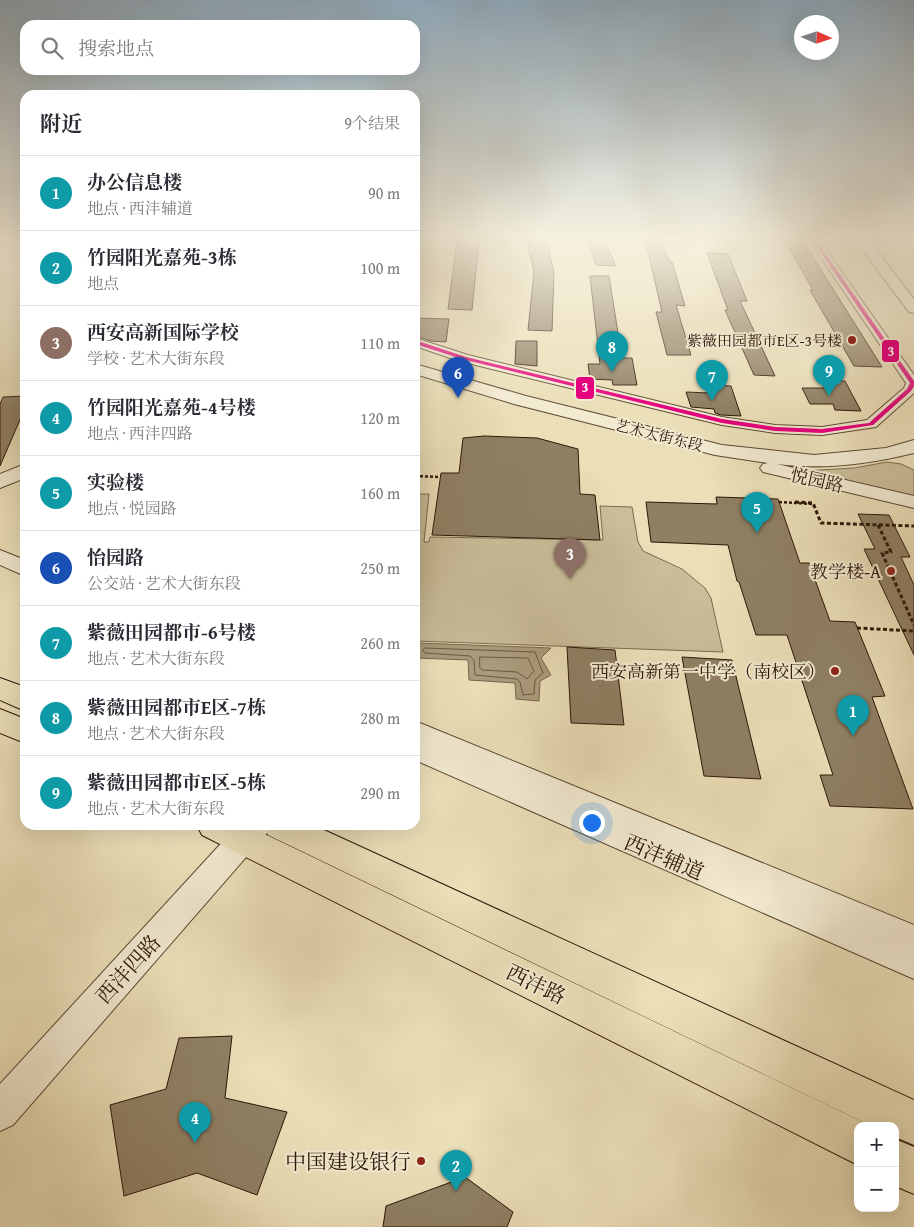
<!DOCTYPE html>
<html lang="zh">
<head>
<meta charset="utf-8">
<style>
	:root { --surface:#fff; --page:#f2f2f3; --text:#2b2b33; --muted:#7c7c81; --line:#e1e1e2; --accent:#111827 }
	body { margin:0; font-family:"Gentium Book Plus","Noto Serif SC",serif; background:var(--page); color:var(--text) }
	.controls { position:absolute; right:15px; bottom:15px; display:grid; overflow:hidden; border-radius:10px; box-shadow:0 5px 20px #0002 }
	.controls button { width:45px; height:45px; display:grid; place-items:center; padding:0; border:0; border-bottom:1px solid var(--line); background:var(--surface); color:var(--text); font:25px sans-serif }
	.compass { position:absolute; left:794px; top:15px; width:45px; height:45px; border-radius:50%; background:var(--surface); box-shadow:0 5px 20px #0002; rotate:93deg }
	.you { position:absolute; left:591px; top:822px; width:18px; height:18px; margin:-12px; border:4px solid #fff; border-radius:50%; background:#1a73e8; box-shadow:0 0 0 8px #1a73e833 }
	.badge { display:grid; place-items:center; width:32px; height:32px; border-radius:50%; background:var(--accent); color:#fff; font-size:16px; font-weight:700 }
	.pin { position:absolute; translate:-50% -41px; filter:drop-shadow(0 1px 2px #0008) }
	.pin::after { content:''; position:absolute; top:26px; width:18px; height:15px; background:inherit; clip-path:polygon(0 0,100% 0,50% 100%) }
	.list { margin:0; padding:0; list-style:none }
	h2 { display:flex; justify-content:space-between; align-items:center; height:65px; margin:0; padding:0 20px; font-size:21px }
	h2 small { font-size:16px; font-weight:400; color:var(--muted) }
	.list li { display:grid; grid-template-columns:32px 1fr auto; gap:15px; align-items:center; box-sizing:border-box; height:75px; padding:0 20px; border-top:1px solid var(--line) }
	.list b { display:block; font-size:19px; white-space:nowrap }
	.list p { margin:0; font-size:16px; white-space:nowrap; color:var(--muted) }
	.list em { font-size:16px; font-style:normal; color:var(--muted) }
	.icon { flex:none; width:28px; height:28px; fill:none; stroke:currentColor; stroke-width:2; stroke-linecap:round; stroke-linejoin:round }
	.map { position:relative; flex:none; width:914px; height:1227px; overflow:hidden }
	.search { position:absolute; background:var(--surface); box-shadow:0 5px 20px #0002; left:20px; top:20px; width:400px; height:55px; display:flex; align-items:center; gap:12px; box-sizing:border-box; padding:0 18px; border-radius:15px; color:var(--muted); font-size:19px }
	.panel { position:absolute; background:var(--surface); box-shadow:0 5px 20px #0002; left:20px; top:90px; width:400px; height:740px; border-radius:15px }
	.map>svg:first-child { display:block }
</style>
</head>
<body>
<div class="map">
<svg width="914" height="1227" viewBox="0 0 914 1227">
	<rect width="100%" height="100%" fill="#ebdfb8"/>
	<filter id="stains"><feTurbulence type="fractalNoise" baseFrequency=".004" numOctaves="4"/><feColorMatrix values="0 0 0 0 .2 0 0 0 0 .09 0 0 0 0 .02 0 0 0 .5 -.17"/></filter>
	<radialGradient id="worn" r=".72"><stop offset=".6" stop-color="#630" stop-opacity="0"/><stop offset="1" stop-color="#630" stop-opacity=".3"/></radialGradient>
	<g fill="#cabd9a" stroke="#7a6a50">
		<path d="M887,462L901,464L914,470V496L802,471L854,468Z"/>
		<path d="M415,494H429L424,542H429L430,537L603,540L600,506L632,507L638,542L643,551L682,569L705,588L711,598L723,652L415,641Z"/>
	</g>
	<path fill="#aa9b7c" stroke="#77664d" d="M419,643L551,648L541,658L551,675L540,681L539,701L516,699L515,683L469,680L468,660L416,658Z"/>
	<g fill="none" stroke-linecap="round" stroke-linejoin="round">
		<g stroke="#6a5842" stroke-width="1">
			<path d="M425,648L535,652L543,673L535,680L534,694L523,695L520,682L517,679L475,675L474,660L470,656L425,653L423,651Z"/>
			<path d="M480,657L528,658L534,671L527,679L517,672L482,670L480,668Z"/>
		</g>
	</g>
	<g fill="#8f7f63" stroke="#2b1607">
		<path d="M526,237H546L554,273L552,331L528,330L534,272Z"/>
		<path d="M586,237H603L616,266L596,265Z"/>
		<path d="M641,237H658L670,262H672L685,306L676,305L691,355H667L656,312H662L649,256Z"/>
		<path d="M783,237L801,238L882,367L854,366L810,290H813Z"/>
		<path d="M457,240H479L472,310L448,309Z"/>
		<path d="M707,253L728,254L747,301H740L775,376L754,375L725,310H728Z"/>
		<path d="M590,276H609L622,358H632L637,385H613L612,380L590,379L588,364H600Z"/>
		<path d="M415,318L449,319L446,342L431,341L415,336Z"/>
		<path d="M516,341H537V366L515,364Z"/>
		<path d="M821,381H845L861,411L835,410L833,404H810L802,388H825Z"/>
		<path d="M707,385L731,386L741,416L721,415L715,413L714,409L691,407L686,392L709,393Z"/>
		<path d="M25,396V414L22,415L0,466V404L3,397Z"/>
		<path d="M484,436L537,438L578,449L580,494L595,495L600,540L432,535L441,473H459L463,438Z"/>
		<path d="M716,497L778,499L800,563H809L830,621L855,622L885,696L872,697L913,809L830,806L820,775H833L787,635H756L739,582L737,581L728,545L651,542L646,502L717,504Z"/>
		<path d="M858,514L889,515L910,557H901L914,585V655L864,549H875Z"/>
		<path d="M567,647L615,650L624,725L571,723Z"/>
		<path d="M682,657L732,660L761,779L704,776Z"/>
		<path d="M232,1036L225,1098L287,1112L257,1195L197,1173L124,1196L110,1105L166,1089L179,1038Z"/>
		<path d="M465,1177L513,1212L507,1227H383L386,1206Z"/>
	</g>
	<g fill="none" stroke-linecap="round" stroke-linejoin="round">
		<defs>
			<path id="service" d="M462,357L467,358L441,378H437V376Z"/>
			<g id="minor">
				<path d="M480,237H512C506,242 486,242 480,237Z"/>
				<path d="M807,237H817L914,375V393L876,427L822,435L775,433L722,425L459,361L415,346V338L468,355L722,417L775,425L822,427L867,420L904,388L906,383Z"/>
			</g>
			<g id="tertiary">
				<path d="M853,237H866L914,299V313L909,312Z"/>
				<path d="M415,364L526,396L722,445L814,455L886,448L914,440V453C870,464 822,470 777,464L914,496V508L763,472L760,468L763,464L768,463L715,455L514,404L415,374Z"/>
				<path d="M25,464V478L0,488V474Z"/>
				<path d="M0,550L25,560V576L0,565Z"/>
				<path d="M415,721L914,925V979L415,760Z"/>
				<path d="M238,825H271L267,833L13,1125L0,1131V1084Z"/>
			</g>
			<g id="trunk">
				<path d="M0,678L25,687V711L0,700Z"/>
				<path d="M0,709L25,719V743L0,733Z"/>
				<path d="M197,825H246L871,1126H858V1165L202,835Z"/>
				<path d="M263,825H313L914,1100V1145L895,1137V1126H871L268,835Z"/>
				<path d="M895,1139L914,1147V1194L895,1186Z"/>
			</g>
		</defs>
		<use href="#service" stroke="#5b4833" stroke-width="2"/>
		<use href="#minor" stroke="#5b4833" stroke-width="2"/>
		<use href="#tertiary" stroke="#5b4833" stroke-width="2"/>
		<use href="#trunk" stroke="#2b1607" stroke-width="2"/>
		<g stroke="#2b1607" stroke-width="2.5" stroke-dasharray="3 2" stroke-linecap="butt">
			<path d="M415,476L440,477"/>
			<path d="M779,502L813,504"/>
		</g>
		<g stroke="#2b1607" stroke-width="3" stroke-dasharray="4 2.5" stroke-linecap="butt">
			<path d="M795,502L813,503L821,523L914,526"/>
			<path d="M878,525L891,552L882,553L914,625"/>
			<path d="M857,628L914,631"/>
		</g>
		<use href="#service" fill="#f2ead1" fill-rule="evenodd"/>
		<use href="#minor" fill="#f2ead1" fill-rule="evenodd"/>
		<use href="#tertiary" fill="#f2ead1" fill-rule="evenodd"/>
		<use href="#trunk" fill="#ebdfb8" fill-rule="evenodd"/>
		<defs>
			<path id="bus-1" d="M810,237H814L914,381V386L911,391L873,425L822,433L775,431L722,423L462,359L415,344V340L466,357L722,419L775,427L822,429L869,423L907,389L910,383Z"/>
		</defs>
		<use href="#bus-1" stroke="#f2ead1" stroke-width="3"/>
		<use href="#bus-1" fill="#e5007d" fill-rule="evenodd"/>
	</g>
	<linearGradient id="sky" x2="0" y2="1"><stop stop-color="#8faabd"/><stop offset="0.58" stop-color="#f6f1df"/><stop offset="1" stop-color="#f6f1df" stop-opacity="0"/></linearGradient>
	<rect width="914" height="409" fill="url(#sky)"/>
	<g fill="#8f2418" stroke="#f2ead1" stroke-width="2">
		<circle cx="852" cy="340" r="5"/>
		<circle cx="891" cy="571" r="5"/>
		<circle cx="835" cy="671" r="5"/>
		<circle cx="421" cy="1161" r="5"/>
	</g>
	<g text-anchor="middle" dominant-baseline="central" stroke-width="4" stroke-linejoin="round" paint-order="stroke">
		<g font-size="15" fill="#2b1607" stroke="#f2ead1" text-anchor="end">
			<text x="842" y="340">紫薇田园都市E区-3号楼</text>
		</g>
		<g font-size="15" fill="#2b1607" stroke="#f2ead1">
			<text transform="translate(659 435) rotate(14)">艺术大街东段</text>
		</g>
		<g font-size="18" fill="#2b1607" stroke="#f2ead1">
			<text transform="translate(817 480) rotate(13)">悦园路</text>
		</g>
		<g font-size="18" fill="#2b1607" stroke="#f2ead1" text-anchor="end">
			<text x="881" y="571">教学楼-A</text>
			<text x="825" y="671">西安高新第一中学（南校区）</text>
		</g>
		<g font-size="21" fill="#2b1607" stroke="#f2ead1">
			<text transform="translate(664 857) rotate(23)">西沣辅道</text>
			<text transform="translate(128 969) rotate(-48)">西沣四路</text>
			<text transform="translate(536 984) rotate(26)">西沣路</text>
		</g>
		<g font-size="21" fill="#2b1607" stroke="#f2ead1" text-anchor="end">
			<text x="411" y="1161">中国建设银行</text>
		</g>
	</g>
	<g stroke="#f2ead1" stroke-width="2">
		<rect x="881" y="339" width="19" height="24" rx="5" fill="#e5007d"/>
		<rect x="575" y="376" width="20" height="24" rx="5" fill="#e5007d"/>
	</g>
	<g font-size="14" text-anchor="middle" font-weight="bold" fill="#fff">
		<text x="891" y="356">3</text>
		<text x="585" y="392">3</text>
	</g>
	<rect width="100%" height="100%" filter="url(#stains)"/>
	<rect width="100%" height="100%" fill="url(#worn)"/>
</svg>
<div class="controls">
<button>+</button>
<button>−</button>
</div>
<svg class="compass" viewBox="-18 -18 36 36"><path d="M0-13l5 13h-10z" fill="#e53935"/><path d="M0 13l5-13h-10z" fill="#7c7c81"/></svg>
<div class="you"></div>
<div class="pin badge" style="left:853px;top:736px;background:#0f9aa8">1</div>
<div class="pin badge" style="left:456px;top:1191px;background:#0f9aa8">2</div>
<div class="pin badge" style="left:570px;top:579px;background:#8d6e63">3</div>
<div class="pin badge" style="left:195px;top:1143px;background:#0f9aa8">4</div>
<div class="pin badge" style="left:757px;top:533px;background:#0f9aa8">5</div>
<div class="pin badge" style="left:458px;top:398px;background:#1a4fb4">6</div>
<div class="pin badge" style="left:712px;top:401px;background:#0f9aa8">7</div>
<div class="pin badge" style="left:612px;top:372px;background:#0f9aa8">8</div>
<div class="pin badge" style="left:829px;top:396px;background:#0f9aa8">9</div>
<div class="search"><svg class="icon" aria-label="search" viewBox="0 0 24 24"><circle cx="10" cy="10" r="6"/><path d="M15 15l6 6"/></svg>搜索地点</div>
<section class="panel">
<h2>附近<small>9个结果</small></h2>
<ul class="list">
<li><span class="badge" style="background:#0f9aa8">1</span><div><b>办公信息楼</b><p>地点 · 西沣辅道</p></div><em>90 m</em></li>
<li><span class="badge" style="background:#0f9aa8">2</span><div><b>竹园阳光嘉苑-3栋</b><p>地点</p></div><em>100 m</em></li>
<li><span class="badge" style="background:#8d6e63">3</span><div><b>西安高新国际学校</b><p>学校 · 艺术大街东段</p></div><em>110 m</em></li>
<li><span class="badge" style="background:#0f9aa8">4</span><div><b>竹园阳光嘉苑-4号楼</b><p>地点 · 西沣四路</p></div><em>120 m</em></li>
<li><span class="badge" style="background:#0f9aa8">5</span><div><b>实验楼</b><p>地点 · 悦园路</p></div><em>160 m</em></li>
<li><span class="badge" style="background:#1a4fb4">6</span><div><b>怡园路</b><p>公交站 · 艺术大街东段</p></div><em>250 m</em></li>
<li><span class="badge" style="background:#0f9aa8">7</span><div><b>紫薇田园都市-6号楼</b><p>地点 · 艺术大街东段</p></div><em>260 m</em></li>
<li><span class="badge" style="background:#0f9aa8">8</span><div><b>紫薇田园都市E区-7栋</b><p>地点 · 艺术大街东段</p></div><em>280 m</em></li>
<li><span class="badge" style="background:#0f9aa8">9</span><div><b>紫薇田园都市E区-5栋</b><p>地点 · 艺术大街东段</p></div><em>290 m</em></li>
</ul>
</section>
</div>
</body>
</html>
